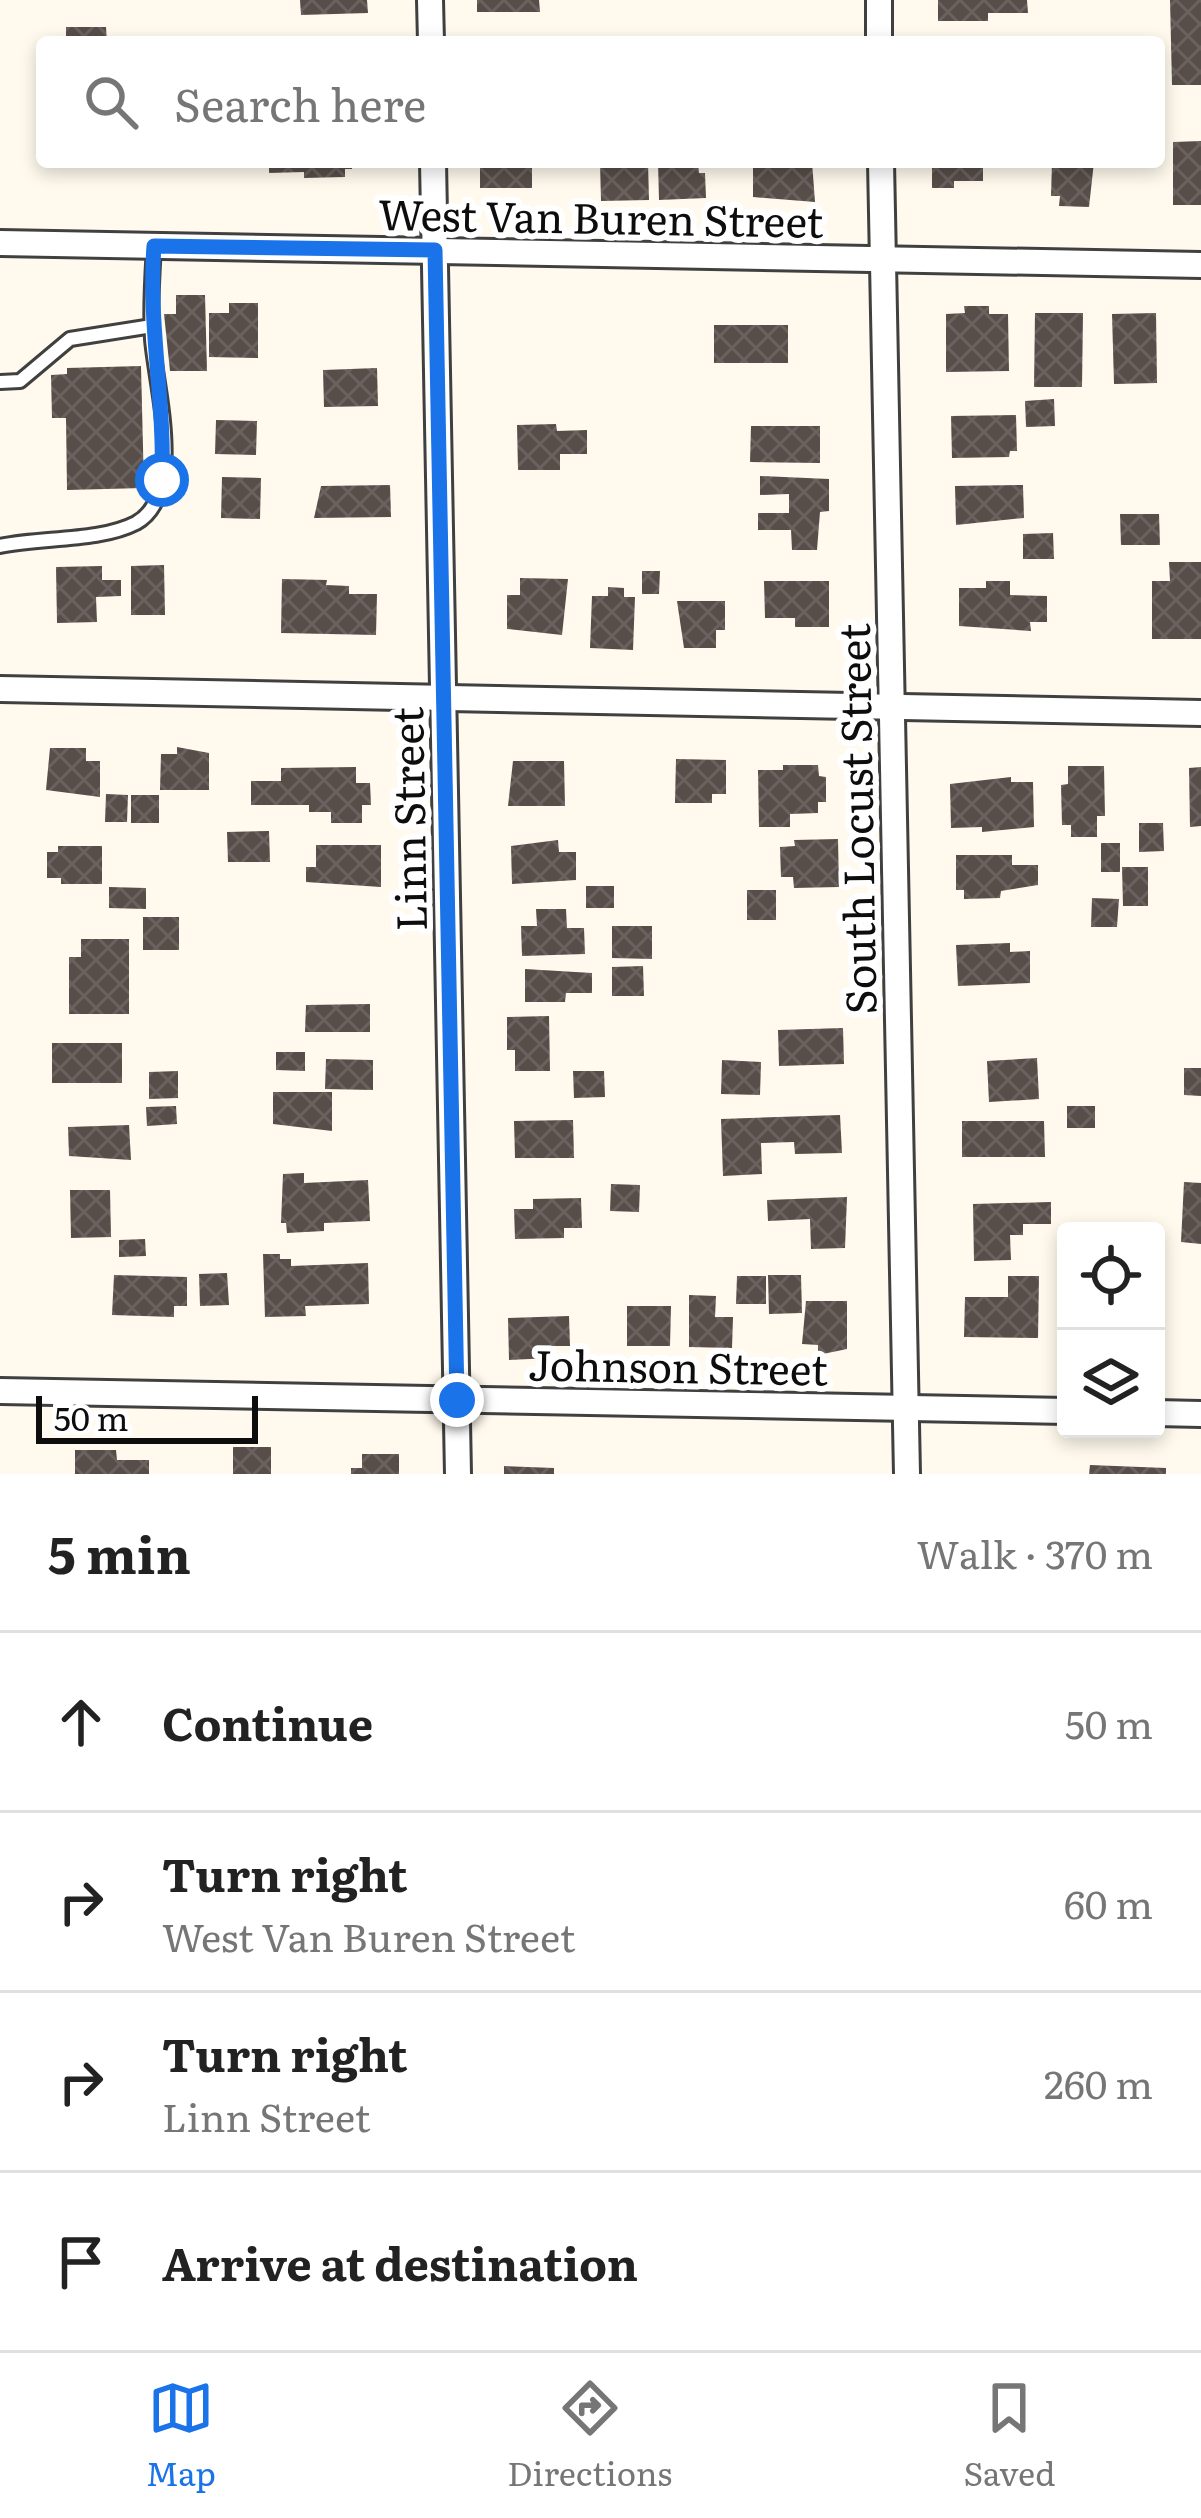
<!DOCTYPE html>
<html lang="en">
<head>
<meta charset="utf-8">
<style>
	:root { --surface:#fff; --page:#f6f6f6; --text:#222; --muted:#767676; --line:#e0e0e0; --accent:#1a73e8 }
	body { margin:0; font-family:Literata,serif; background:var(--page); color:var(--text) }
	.controls { position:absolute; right:36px; bottom:36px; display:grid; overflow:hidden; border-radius:12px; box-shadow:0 6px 18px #0003 }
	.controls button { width:108px; height:108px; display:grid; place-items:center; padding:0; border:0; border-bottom:3px solid var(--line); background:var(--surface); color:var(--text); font:60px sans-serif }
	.scale { position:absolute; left:36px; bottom:30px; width:222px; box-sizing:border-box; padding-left:12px; border:6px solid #0d0d0d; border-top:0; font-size:33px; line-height:42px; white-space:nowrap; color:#0d0d0d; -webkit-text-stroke:9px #fff; paint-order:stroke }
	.stop { position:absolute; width:36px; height:36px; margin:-27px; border:9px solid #1a73e8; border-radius:50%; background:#fff }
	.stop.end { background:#1a73e8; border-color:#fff; box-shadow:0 3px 12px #0008 }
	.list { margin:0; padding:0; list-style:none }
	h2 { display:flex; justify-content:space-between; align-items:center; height:156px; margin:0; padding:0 48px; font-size:51px }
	h2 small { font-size:39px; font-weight:400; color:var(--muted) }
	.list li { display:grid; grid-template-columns:78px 1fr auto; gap:36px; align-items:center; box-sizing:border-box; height:180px; padding:0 48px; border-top:3px solid var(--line) }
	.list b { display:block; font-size:45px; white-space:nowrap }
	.list p { margin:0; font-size:39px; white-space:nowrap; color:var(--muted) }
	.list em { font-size:39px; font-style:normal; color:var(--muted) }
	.icon { flex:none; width:66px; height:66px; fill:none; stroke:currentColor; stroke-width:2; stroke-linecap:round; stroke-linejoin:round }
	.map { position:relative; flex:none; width:1201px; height:1474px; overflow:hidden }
	.search { position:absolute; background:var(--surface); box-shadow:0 6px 18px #0003; left:36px; right:36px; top:36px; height:132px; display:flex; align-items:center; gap:30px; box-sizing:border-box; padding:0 42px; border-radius:12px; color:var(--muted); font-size:45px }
	.sheet { height:876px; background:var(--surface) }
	nav { display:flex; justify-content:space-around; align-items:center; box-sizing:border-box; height:168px; border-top:3px solid var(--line); background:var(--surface); font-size:33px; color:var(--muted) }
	nav a { display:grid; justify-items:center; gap:6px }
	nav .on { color:var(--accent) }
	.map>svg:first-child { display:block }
</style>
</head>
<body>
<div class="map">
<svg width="1201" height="1474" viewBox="0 0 1201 1474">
	<defs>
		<pattern id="building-cross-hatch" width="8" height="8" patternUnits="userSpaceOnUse" patternTransform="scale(3)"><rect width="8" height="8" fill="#574d49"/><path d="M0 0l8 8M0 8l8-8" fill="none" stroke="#6a625f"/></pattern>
	</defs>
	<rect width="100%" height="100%" fill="#fffaed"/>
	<g fill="url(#building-cross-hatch)">
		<path d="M300,0H367L368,13L301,15Z"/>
		<path d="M477,0H539L540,12H477Z"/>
		<path d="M938,0H1027L1028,13H988V21H938Z"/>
		<path d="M1170,0H1201V85H1172Z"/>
		<path d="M66,27H106L107,42H66Z"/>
		<path d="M1201,141V205H1173V142Z"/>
		<path d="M269,162H352V169H345V177L304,178V172L269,173Z"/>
		<rect x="480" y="162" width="52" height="26"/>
		<path d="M600,162H648L649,200L601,201Z"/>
		<path d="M658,162H698L699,173H705L706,198L659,200Z"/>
		<path d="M753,162H812L815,202L753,197Z"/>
		<path d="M932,162H983V181H954V188H932Z"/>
		<path d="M1052,162H1094L1089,207L1059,206L1060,196H1051Z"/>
		<path d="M176,295H205L207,371H170L164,314H176Z"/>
		<path d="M229,303H258V358L209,357V313H229Z"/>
		<path d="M964,306H989V314H1008L1009,371L946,372V314L965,313Z"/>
		<path d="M1035,313H1083L1082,387H1034Z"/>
		<path d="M1156,313L1157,383L1114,384L1112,314Z"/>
		<rect x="714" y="325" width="74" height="38"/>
		<path d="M141,366L144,488L67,490L66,418H52L51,375L67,374V368Z"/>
		<path d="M377,368L378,406L324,407L323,370Z"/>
		<path d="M1054,399L1055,426L1026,427L1025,401Z"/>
		<path d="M1016,415L1017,451H1010L1009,457L952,458L951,416Z"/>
		<path d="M216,420L257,421L256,455L215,454Z"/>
		<path d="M556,424L557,431L587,430V454H560V470H518L517,425Z"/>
		<path d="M751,426H820V463L750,462Z"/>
		<path d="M760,476L829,479V511L820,512L817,550H792L791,530H758V513H789V494L760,495Z"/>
		<path d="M222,477L261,478L260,519L221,518Z"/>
		<path d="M390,485L391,517L314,518L321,486Z"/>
		<path d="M1023,485L1024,518L956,525L955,486Z"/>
		<path d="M1120,514H1159L1160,545H1121Z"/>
		<path d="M1053,533L1054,559H1023V534Z"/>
		<path d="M1169,562H1201V639H1152V581H1170Z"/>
		<path d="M164,565L165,615H131V566Z"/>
		<path d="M102,566V580H121V596L96,597L97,622L57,623L56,567Z"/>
		<path d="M642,571H660L659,594H642Z"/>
		<path d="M520,578L568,579L562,635L507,629V595H520Z"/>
		<path d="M282,579L327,580L326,585L349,586V594H377L376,635L281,633Z"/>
		<path d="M764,581H829V627H795V618H765Z"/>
		<path d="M986,581H1010V595L1047,596V622H1030L1031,631L959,626V588H986Z"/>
		<path d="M608,587L624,588V597H635L633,650L590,648L592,596H608Z"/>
		<path d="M677,601H725V630H716V648H684Z"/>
		<path d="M177,747L209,753V790H160L161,754H177Z"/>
		<path d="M50,748H86V761H100V797L46,790Z"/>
		<path d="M676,759L726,760V794H712V803H675Z"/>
		<path d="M513,761H564L565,806H508Z"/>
		<path d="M783,765H818L819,776L826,777V802H818V813L790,814V827H759L758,770H783Z"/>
		<path d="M1068,766H1104L1105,816H1097V837H1071V825H1062L1061,785L1068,784Z"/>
		<path d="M356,767V783H370L371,805H362V823H331V812H309V805H251V781H281V768Z"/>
		<path d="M1201,767V826L1190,827L1189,768Z"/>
		<path d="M1011,777V782H1033L1034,827L982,832V827L951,828L950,784Z"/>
		<path d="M106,794L128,795L127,822H105Z"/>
		<rect x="131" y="795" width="28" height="28"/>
		<path d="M1139,823H1163L1164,851L1139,852Z"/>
		<path d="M269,831L270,862H228L227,832Z"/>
		<path d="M838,839L839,887L794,888L793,877H781L780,847L795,846L794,840Z"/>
		<path d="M558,840L559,852H576V880L512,884L511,846Z"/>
		<rect x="1101" y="843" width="19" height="29"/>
		<path d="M316,845H381V887L306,882V867H316Z"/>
		<path d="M58,846H102V884H61V878H47V852H58Z"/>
		<path d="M956,855H1012V865H1038V885L1001,891L1000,898L964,899V890H956Z"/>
		<path d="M1122,867H1148V906H1123Z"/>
		<rect x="586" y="886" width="28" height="22"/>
		<path d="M109,887L146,888V909L109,908Z"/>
		<rect x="747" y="890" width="29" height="30"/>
		<path d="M1092,898L1119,899L1117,927H1091Z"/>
		<path d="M536,909H566L567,928H584L585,954L522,956L521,926H537Z"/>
		<rect x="143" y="917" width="36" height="33"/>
		<path d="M612,926H652V959L612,958Z"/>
		<path d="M81,939H129V1014H69V957H81Z"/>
		<path d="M1010,943V952L1030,951V983L958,986L956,945Z"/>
		<path d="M643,966L644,996H612V967Z"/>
		<path d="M525,969L592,973V993H566L565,1002H525Z"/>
		<path d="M370,1004V1032H305L306,1005Z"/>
		<path d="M549,1016L550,1071H515V1050H507V1017Z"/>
		<path d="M843,1028L844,1064L779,1066L778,1030Z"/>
		<rect x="52" y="1043" width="70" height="40"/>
		<path d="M276,1052H305V1071L276,1070Z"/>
		<path d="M1037,1058L1039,1099L989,1102L987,1061Z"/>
		<path d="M326,1059L373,1060V1090L325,1089Z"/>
		<path d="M722,1060L761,1062L760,1095L721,1094Z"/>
		<path d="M1184,1068H1201V1096L1184,1095Z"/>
		<path d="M178,1071V1098L149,1099V1072Z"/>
		<path d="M573,1071H604L605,1097L574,1098Z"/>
		<path d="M273,1092H332V1131L273,1124Z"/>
		<path d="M176,1106L177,1124L147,1126L146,1107Z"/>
		<rect x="1067" y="1106" width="28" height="22"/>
		<path d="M840,1115L842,1153L795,1154L794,1142L761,1143L762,1174L723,1176L721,1119Z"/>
		<path d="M573,1120L574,1158H515L514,1121Z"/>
		<path d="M962,1121H1044L1045,1157H962Z"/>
		<path d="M129,1125L131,1160L69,1156L68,1127Z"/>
		<path d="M304,1173V1183L368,1180L370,1221L324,1223V1231L287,1233L286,1223H281L283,1174Z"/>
		<path d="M1184,1182L1201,1183V1244L1181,1242Z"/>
		<path d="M611,1184L640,1185L639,1212L610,1211Z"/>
		<path d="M70,1190H110L111,1237L71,1238Z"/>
		<path d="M847,1197L845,1248L811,1249L810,1219L768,1221L767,1200Z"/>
		<path d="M581,1198L582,1228H564V1238L515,1239L514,1209H533V1199Z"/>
		<path d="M1051,1202V1224H1023V1235H1010L1011,1260L974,1261L973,1204Z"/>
		<path d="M145,1239L146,1256L119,1257V1240Z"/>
		<path d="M263,1254H280V1259H291V1266L368,1263L369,1304L305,1306L306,1316L265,1317Z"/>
		<path d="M227,1273L229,1305L200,1306L199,1274Z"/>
		<path d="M114,1275L187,1277V1306H174V1317L112,1315Z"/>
		<path d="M768,1275H801L802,1313L769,1314Z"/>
		<path d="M737,1276H766V1304H736Z"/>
		<path d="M1008,1276H1039L1038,1338L964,1337L965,1297H1008Z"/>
		<path d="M689,1295L716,1296L715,1317H733L732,1348L689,1347Z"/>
		<rect x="1156" y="1295" width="8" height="65"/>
		<path d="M806,1301H847V1349L818,1355V1345L802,1344Z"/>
		<path d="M627,1306H671L670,1346H627Z"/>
		<path d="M569,1316L570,1346H550V1358L509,1360L508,1318Z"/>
		<rect x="233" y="1447" width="38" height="27"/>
		<path d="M75,1450H116L117,1460H149V1474H75Z"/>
		<path d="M362,1454H399V1474H351V1468H362Z"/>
		<path d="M1090,1465L1166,1468V1474H1089Z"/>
		<path d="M504,1466L554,1468V1474H504Z"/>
	</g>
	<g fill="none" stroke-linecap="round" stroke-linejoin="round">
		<defs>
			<g id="service">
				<path d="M0,382L20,381L70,339L152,326"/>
				<path d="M0,546C41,537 99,542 136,523C187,495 155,383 152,339C150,308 152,278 154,247"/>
			</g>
			<g id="minor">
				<path d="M430,0L431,42"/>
				<path d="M879,0V42"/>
				<path d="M433,162L458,1474"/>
				<path d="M881,162L907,1474"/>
				<path d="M0,243L1201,265"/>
				<path d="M0,689L1201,713"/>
				<path d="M0,1391L1066,1411"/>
				<path d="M1156,1413L1201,1414"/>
			</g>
		</defs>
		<use href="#service" stroke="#404040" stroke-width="18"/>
		<use href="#minor" stroke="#404040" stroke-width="30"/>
		<use href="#service" stroke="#fff" stroke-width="12"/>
		<use href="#minor" stroke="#fff" stroke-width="24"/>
	</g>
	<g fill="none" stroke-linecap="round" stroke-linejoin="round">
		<path stroke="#1a73e8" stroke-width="15" d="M162,480C165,401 148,325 154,246L435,250L457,1400"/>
	</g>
	<g text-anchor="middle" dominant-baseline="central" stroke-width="12" stroke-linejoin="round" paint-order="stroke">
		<g font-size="42" fill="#0d0d0d" stroke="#fff">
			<text transform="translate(601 216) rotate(1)">West Van Buren Street</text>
			<text transform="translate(407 819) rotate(-91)">Linn Street</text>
			<text transform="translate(855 819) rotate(-91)">South Locust Street</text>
			<text transform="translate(678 1365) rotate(1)">Johnson Street</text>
		</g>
	</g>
</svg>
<div class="controls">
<button><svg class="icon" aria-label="locate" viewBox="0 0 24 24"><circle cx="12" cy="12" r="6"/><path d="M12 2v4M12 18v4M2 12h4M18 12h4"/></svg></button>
<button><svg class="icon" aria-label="layers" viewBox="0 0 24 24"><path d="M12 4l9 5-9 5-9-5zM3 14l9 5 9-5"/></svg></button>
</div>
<div class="scale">50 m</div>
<div class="stop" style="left:162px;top:480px"></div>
<div class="stop end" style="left:457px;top:1400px"></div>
<div class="search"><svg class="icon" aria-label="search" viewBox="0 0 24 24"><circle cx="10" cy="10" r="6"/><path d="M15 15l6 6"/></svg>Search here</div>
</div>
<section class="sheet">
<h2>5 min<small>Walk · 370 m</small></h2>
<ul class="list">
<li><svg class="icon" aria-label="ahead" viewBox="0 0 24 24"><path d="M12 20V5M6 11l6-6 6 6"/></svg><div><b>Continue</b></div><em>50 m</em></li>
<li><svg class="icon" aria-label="right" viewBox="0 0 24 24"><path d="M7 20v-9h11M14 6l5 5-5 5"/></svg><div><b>Turn right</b><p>West Van Buren Street</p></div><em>60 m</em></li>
<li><svg class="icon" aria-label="right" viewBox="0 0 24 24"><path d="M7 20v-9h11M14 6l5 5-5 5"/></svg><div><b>Turn right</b><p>Linn Street</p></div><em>260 m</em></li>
<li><svg class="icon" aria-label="arrive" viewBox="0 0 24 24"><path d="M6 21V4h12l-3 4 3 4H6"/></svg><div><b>Arrive at destination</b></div></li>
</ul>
</section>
<nav>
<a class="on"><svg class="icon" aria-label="map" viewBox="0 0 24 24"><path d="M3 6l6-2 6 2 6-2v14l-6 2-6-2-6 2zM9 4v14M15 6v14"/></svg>Map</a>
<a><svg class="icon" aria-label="directions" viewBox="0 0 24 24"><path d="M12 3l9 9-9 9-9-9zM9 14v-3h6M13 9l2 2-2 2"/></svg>Directions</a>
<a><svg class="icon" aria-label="saved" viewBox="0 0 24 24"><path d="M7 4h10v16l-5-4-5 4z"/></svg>Saved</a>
</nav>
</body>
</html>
